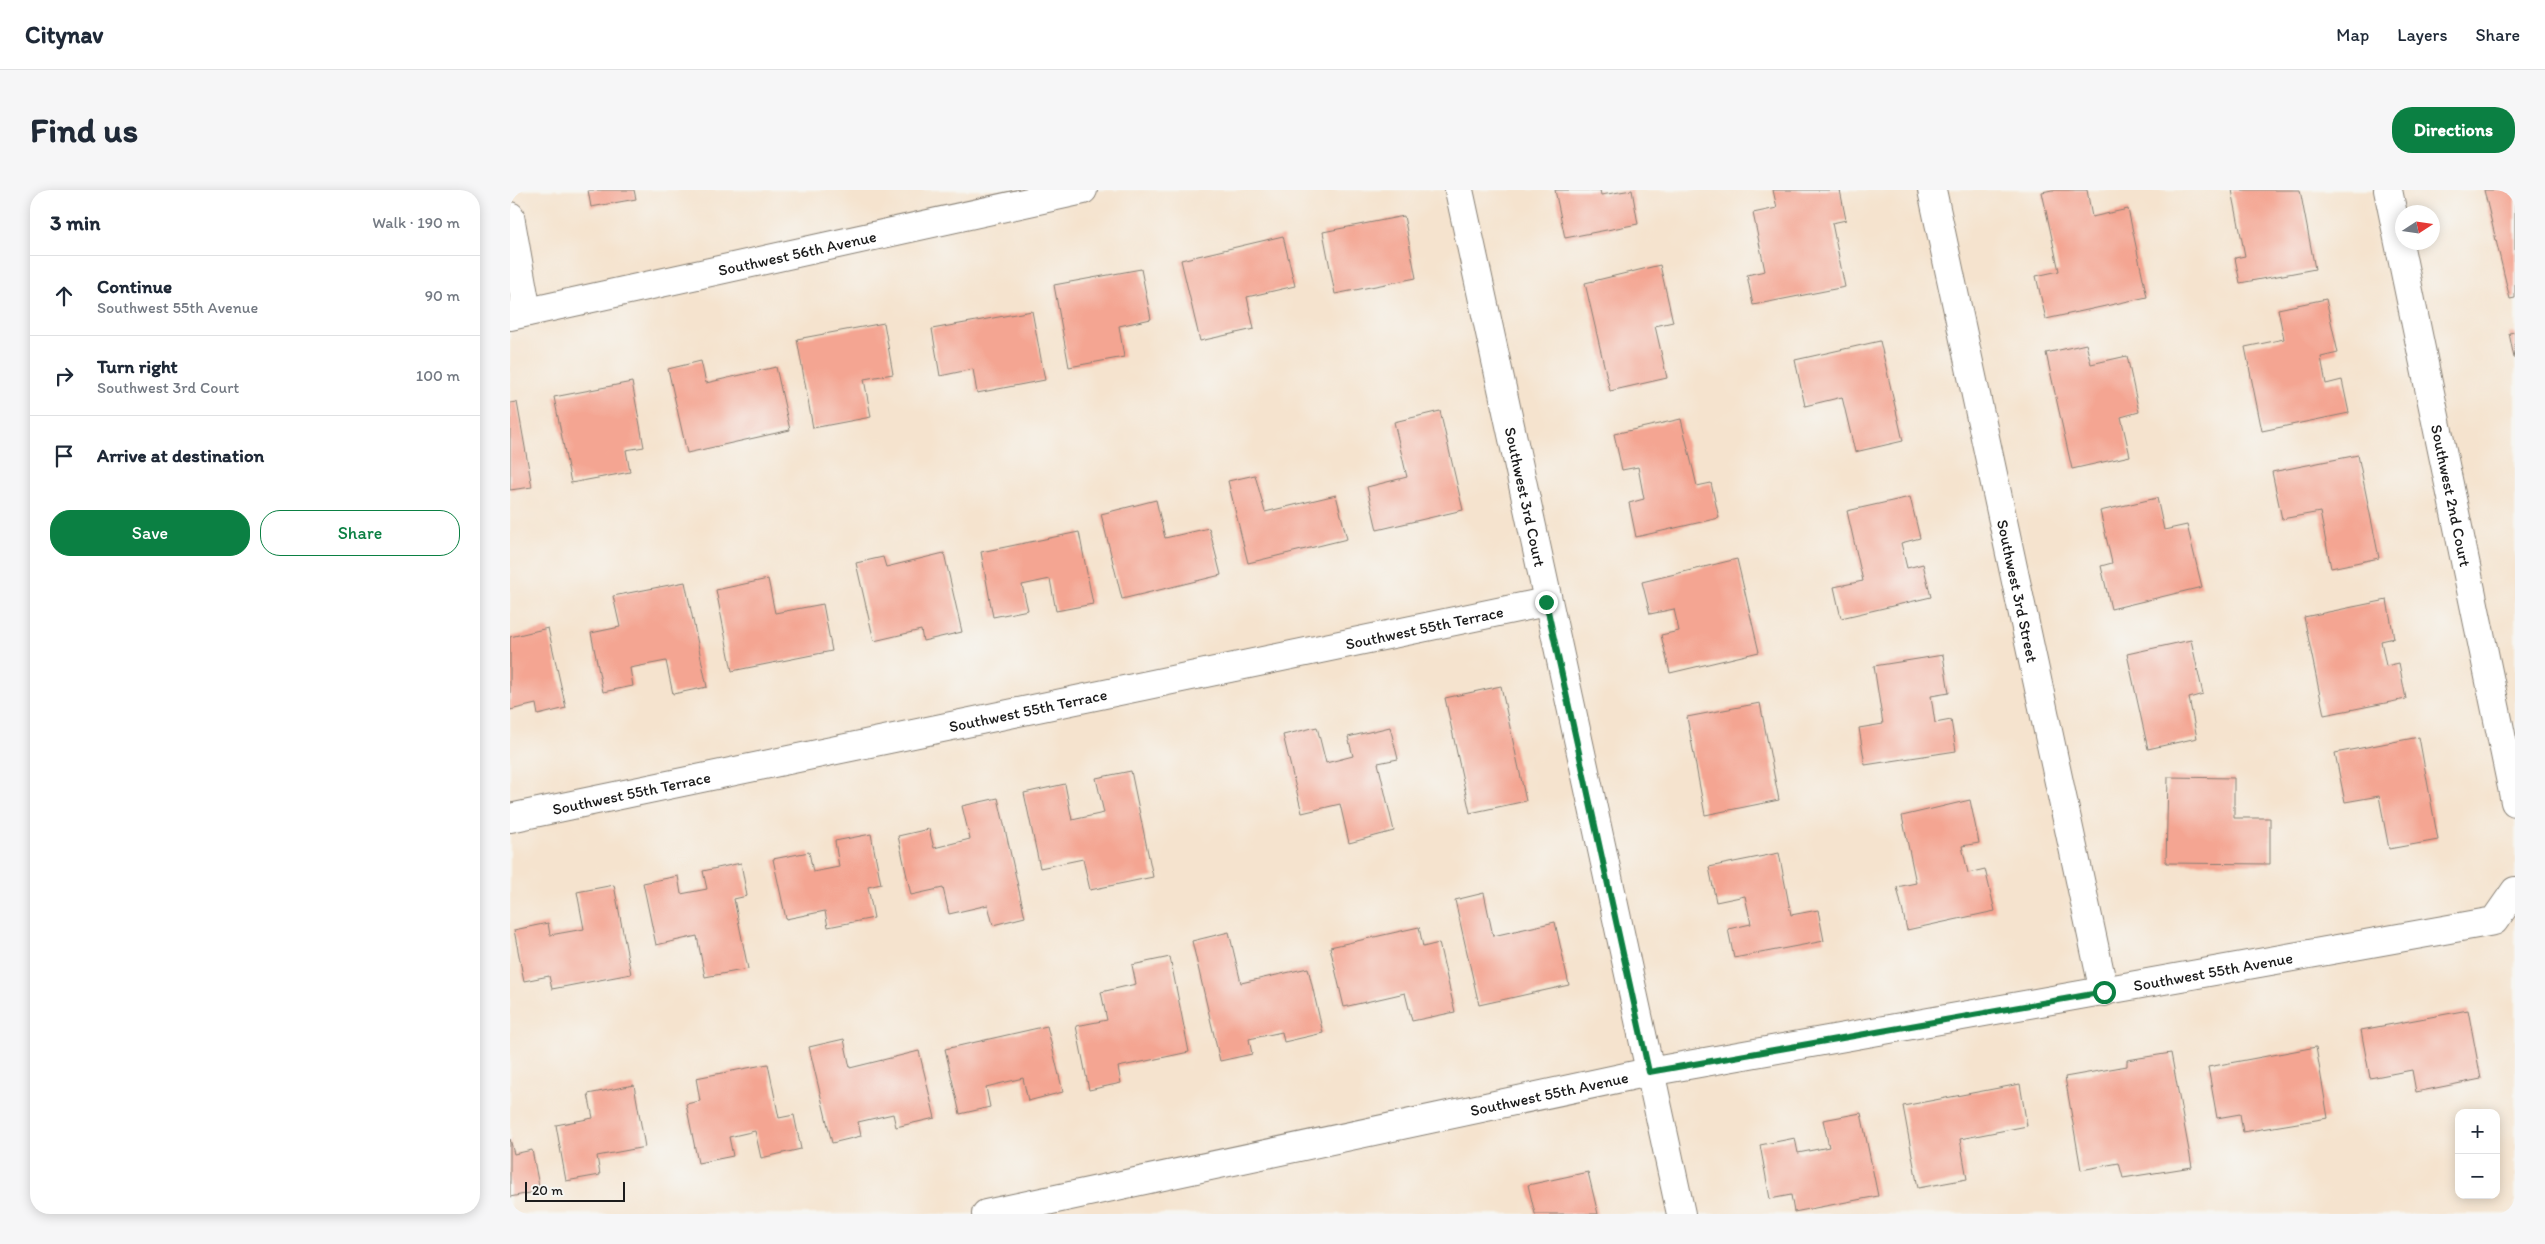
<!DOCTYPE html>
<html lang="en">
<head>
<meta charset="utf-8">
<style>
	:root { --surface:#fff; --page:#f6f6f7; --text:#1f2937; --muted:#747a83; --line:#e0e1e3; --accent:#0b8043 }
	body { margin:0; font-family:Itim,sans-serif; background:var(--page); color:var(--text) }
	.controls { position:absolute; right:15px; bottom:15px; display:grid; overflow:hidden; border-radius:10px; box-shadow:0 2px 12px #0003 }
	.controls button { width:45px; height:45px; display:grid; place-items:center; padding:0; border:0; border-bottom:1px solid var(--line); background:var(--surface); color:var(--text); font:25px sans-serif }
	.compass { position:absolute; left:1885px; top:15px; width:45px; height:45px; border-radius:50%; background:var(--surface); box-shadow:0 2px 12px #0003; rotate:78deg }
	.scale { position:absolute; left:15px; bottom:12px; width:100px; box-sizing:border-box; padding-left:5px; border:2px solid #1c1c1c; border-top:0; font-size:14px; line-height:18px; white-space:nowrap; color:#1c1c1c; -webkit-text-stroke:4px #f6f6f2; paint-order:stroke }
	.stop { position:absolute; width:15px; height:15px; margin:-11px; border:4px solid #0b8043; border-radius:50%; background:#fff }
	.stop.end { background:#0b8043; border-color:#fff; box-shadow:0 1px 5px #0008 }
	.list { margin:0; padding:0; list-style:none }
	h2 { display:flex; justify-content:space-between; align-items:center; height:65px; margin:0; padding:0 20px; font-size:21px }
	h2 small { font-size:16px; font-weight:400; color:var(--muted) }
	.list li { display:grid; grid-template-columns:32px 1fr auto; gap:15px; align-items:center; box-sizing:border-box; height:80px; padding:0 20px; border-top:1px solid var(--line) }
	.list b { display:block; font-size:19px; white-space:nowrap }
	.list p { margin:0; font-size:16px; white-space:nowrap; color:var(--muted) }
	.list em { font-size:16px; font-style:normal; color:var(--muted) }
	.actions { display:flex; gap:10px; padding:15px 20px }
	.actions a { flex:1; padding:11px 0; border:1px solid var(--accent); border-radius:20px; text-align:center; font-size:18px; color:var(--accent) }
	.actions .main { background:var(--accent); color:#fff }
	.icon { flex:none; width:28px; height:28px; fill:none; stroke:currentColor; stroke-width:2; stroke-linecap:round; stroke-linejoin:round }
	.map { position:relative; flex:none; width:2005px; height:1024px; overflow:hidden; border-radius:20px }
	header { display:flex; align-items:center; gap:30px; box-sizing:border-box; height:70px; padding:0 25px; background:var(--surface); border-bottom:1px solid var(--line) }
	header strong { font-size:24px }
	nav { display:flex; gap:28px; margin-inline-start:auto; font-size:18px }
	.intro { display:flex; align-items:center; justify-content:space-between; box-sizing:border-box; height:120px; padding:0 30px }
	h1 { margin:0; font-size:35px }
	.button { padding:12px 22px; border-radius:20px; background:var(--accent); color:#fff; font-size:18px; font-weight:700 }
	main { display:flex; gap:30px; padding:0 30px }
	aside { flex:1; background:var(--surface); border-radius:20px; box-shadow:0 2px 12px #0003 }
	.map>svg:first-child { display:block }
</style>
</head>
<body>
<header>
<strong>Citynav</strong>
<nav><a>Map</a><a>Layers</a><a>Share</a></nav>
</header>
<div class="intro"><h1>Find us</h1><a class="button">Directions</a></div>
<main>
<aside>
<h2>3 min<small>Walk · 190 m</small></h2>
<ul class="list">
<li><svg class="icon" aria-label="ahead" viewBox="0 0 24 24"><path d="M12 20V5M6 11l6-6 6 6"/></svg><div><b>Continue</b><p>Southwest 55th Avenue</p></div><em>90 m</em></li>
<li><svg class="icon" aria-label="right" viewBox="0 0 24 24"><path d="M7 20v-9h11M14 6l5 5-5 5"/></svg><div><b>Turn right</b><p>Southwest 3rd Court</p></div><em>100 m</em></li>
<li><svg class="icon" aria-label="arrive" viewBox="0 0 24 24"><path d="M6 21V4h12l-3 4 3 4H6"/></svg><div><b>Arrive at destination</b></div></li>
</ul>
<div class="actions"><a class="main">Save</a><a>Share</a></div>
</aside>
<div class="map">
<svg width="2005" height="1024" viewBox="0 0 2005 1024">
	<rect width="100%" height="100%" fill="#f6f6f2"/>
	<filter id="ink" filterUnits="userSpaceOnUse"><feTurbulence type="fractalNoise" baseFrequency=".02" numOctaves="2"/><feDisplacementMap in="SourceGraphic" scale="10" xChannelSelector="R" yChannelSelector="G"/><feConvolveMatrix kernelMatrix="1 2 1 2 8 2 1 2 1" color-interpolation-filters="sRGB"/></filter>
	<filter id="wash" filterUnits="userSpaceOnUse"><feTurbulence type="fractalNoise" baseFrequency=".0096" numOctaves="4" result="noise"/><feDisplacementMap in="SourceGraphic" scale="20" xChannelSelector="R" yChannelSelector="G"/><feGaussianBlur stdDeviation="1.12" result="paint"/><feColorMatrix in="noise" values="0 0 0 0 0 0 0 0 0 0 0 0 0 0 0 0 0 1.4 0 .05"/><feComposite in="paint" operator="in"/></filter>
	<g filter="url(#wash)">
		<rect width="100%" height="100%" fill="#f5e3ce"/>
		<g id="blocks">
			<g fill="#f4a592">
				<path d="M78,0H124L126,9L81,17Z"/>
				<path d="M1045,0H1090L1091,5L1122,0L1128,34L1055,48Z"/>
				<path d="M1263,0H1330L1336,30L1322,33L1335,97L1243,115L1237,85L1255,81L1243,23L1267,18Z"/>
				<path d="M1542,0H1577L1582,27L1618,19L1637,107L1536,129L1526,86L1549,81L1532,2Z"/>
				<path d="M1722,0H1790L1805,79L1730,93L1725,68L1735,66Z"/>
				<path d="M1974,0H2005V108L2000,109Z"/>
				<path d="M894,26L906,88L825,104L813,42Z"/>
				<path d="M773,46L785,96L737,107L744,139L690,151L671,70Z"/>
				<path d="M1150,75L1163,132L1145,136L1157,188L1100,201L1075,93Z"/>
				<path d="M631,79L641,129L609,136L614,167L559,177L544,95Z"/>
				<path d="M1816,109L1828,163L1811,167L1816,194L1832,190L1839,223L1752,241L1735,157L1774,149L1768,119Z"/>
				<path d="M522,121L535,190L467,203L463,179L430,186L422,139Z"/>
				<path d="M374,133L383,184L354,189L361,227L303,238L287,149Z"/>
				<path d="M2005,142V168H2004L1999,143Z"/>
				<path d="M1370,151L1393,251L1345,262L1332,207L1295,216L1285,170Z"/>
				<path d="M1576,154L1581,174L1617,166L1629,222L1611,227L1620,266L1562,279L1536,163Z"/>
				<path d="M191,171L196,193L266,177L280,240L177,263L158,179Z"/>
				<path d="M122,192L134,257L116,260L120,282L61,293L44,207Z"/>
				<path d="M7,212L22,297L0,300V213Z"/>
				<path d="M930,221L953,320L867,340L857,297L897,287L884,232Z"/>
				<path d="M1171,229L1187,296L1201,293L1209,328L1126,347L1119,313L1134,309L1128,277L1112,280L1104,244Z"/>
				<path d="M1848,265L1869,368L1821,378L1810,322L1772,329L1762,282Z"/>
				<path d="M745,285L755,322L826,305L837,349L738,373L718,291Z"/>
				<path d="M1400,307L1410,348L1391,353L1397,378L1413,374L1421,407L1331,428L1324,397L1353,391L1337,321Z"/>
				<path d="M1647,308L1654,340L1677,335L1692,397L1601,419L1591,376L1602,373L1590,321Z"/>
				<path d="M646,310L655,348L699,338L711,385L612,409L591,324Z"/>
				<path d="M569,342L583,414L546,421L540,389L512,395L518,420L483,427L471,362Z"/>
				<path d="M434,363L452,442L413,451L411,440L364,451L346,373L373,367L376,377Z"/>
				<path d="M1227,369L1249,462L1160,483L1151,445L1169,441L1164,419L1140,424L1132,392Z"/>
				<path d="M258,389L265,423L313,414L322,461L222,481L206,400Z"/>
				<path d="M175,392L197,497L163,504L156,471L120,478L123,496L93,502L81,443L110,437L103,406Z"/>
				<path d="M1877,410L1884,448L1871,451L1876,476L1889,473L1896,509L1814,525L1794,427Z"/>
				<path d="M38,438L56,518L28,525L26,514L0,520V447Z"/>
				<path d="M1681,450L1693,504L1679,508L1687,548L1638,559L1617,464Z"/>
				<path d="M1433,465L1439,503L1421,506L1425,533L1441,530L1446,561L1355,575L1349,538L1373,534L1364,476Z"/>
				<path d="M991,496L1016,611L960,623L935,508Z"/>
				<path d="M1250,513L1269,610L1195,625L1177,527Z"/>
				<path d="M807,537L816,573L843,566L838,547L880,537L888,569L868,573L884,641L839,653L830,614L792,623L773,545Z"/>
				<path d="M1909,547L1928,650L1879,659L1869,606L1835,612L1825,563Z"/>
				<path d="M621,581L643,687L580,700L573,669L530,678L514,603L555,594L562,630L594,623L586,588Z"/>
				<path d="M1658,587L1724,588V628H1760V674L1656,673Z"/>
				<path d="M488,608L515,727L483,735L478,715L439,724L433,698L401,705L388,646L419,639L424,658L460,649L452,616Z"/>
				<path d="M1460,610L1469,653L1452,656L1458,683L1475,679L1485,721L1397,740L1387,697L1406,693L1392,626Z"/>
				<path d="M361,644L371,694L358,697L364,728L318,737L315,721L276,729L263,669L299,662L303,682L329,677L325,651Z"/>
				<path d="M1269,663L1281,725L1308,720L1314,751L1224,768L1218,739L1241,734L1235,706L1206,712L1199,677Z"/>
				<path d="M231,673L237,706L224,709L238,779L195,787L187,746L146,755L133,693L168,686L171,704L197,699L193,681Z"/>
				<path d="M104,695L121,784L42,799L39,786L14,791L4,740L38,733L40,745L74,739L67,702Z"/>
				<path d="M974,703L983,746L1045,732L1059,795L969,815L945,710Z"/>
				<path d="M909,737L913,757L929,753L945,822L902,831L895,803L834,817L820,757Z"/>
				<path d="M719,742L731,793L798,778L813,843L774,852L772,842L739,849L742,864L710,871L682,751Z"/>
				<path d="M660,767L679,862L608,877L611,893L579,900L566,836L597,830L591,802L626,794L622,775Z"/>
				<path d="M1958,820L1971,889L1906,902L1902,880L1860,888L1851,840Z"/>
				<path d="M537,836L553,902L518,911L513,888L476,897L480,917L450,924L435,859Z"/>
				<path d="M334,849L340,878L409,861L425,928L386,937L383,924L348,932L351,946L322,953L299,857Z"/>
				<path d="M1806,857L1818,928L1733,942L1730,924L1707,928L1698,877Z"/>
				<path d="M1661,863L1682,977L1613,988L1609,973L1571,980L1555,887L1617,876V870Z"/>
				<path d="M258,874L269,928L284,925L291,959L251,968L245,941L219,947L223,966L188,973L176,914L190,911L186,888Z"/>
				<path d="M1510,894L1517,936L1450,949L1457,989L1408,998L1393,916Z"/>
				<path d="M124,895L135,957L87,966L90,985L56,991L46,935L83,928L78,904Z"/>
				<path d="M1351,923L1368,1006L1284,1022L1281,1005L1260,1009L1250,955L1285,948L1288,963L1319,957L1313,930Z"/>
				<path d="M0,949L4,964L22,960L30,1001L0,1007Z"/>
				<path d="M1078,982L1088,1024H1025L1018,995Z"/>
			</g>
		</g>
	</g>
	<g filter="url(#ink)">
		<use href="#blocks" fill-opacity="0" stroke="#888075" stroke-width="1"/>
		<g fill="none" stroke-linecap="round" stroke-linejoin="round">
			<defs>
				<g id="minor">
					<path id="s1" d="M949,0L1171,1024"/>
					<path id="s2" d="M1422,0L1594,802"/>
					<path id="s3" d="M1878,0L2005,612"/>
					<path d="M0,26L17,122"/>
					<path id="s4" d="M0,126L573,0"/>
					<path id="s5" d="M0,628L1036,412"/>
					<path id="s6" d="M476,1024L1139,882L1984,731L2005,701"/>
				</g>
			</defs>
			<use href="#minor" stroke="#888075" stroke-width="30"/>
			<use href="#minor" stroke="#fff" stroke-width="28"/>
		</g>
	</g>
	<g fill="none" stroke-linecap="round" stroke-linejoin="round" filter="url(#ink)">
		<path stroke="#0b8043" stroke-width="6" d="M1036,412L1139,882L1594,802"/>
	</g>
	<g text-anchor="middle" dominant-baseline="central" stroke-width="4" stroke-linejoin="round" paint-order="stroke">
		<g font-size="16" fill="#1c1c1c" stroke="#f6f6f2">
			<text stroke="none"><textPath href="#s4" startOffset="294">Southwest 56th Avenue</textPath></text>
			<text stroke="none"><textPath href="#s3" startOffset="312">Southwest 2nd Court</textPath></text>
			<text stroke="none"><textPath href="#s1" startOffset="314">Southwest 3rd Court</textPath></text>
			<text stroke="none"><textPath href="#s2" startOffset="410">Southwest 3rd Street</textPath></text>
			<text stroke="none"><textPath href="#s5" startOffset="934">Southwest 55th Terrace</textPath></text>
			<text stroke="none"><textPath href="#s5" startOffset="529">Southwest 55th Terrace</textPath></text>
			<text stroke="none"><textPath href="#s5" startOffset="124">Southwest 55th Terrace</textPath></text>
			<text stroke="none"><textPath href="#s6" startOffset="1251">Southwest 55th Avenue</textPath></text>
			<text stroke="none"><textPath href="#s6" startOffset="576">Southwest 55th Avenue</textPath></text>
		</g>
	</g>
</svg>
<div class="controls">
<button>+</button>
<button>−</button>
</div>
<svg class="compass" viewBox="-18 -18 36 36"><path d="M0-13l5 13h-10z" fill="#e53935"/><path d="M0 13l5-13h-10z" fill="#747a83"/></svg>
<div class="scale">20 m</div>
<div class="stop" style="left:1594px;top:802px"></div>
<div class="stop end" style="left:1036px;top:412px"></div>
</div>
</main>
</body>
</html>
